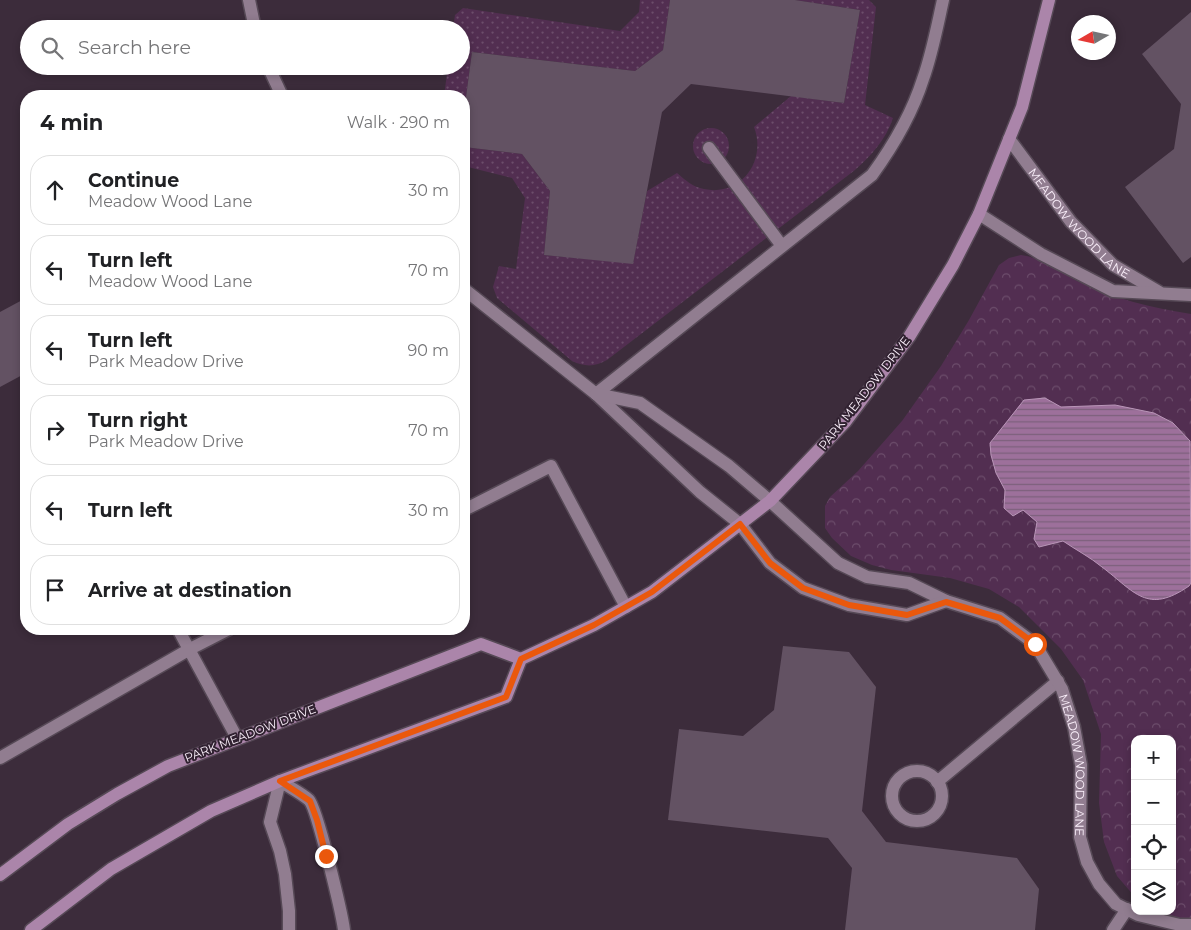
<!DOCTYPE html>
<html lang="en">
<head>
<meta charset="utf-8">
<style>
	:root { --surface:#fff; --page:#f2f2f2; --text:#202124; --muted:#757577; --line:#e0e0e0 }
	body { margin:0; font-family:Montserrat,sans-serif; background:var(--page); color:var(--text) }
	.controls { position:absolute; right:15px; bottom:15px; display:grid; overflow:hidden; border-radius:10px; box-shadow:0 2px 8px #0003 }
	.controls button { width:45px; height:45px; display:grid; place-items:center; padding:0; border:0; border-bottom:1px solid var(--line); background:var(--surface); color:var(--text); font:25px sans-serif }
	.compass { position:absolute; left:1071px; top:15px; width:45px; height:45px; border-radius:50%; background:var(--surface); box-shadow:0 2px 8px #0003; rotate:261deg }
	.stop { position:absolute; width:15px; height:15px; margin:-11px; border:4px solid #ea580c; border-radius:50%; background:#fff }
	.stop.end { background:#ea580c; border-color:#fff; box-shadow:0 1px 5px #0008 }
	.list { margin:0; padding:0; list-style:none }
	h2 { display:flex; justify-content:space-between; align-items:center; height:65px; margin:0; padding:0 20px; font-size:21px }
	h2 small { font-size:16px; font-weight:400; color:var(--muted) }
	.list li { display:grid; grid-template-columns:32px 1fr auto; gap:15px; align-items:center; box-sizing:border-box; height:70px; margin:0 10px 10px; padding:0 10px; border:1px solid var(--line); border-radius:20px }
	.list b { display:block; font-size:19px; white-space:nowrap }
	.list p { margin:0; font-size:16px; white-space:nowrap; color:var(--muted) }
	.list em { font-size:16px; font-style:normal; color:var(--muted) }
	.icon { flex:none; width:28px; height:28px; fill:none; stroke:currentColor; stroke-width:2; stroke-linecap:round; stroke-linejoin:round }
	.map { position:relative; flex:none; width:1191px; height:930px; overflow:hidden }
	.search { position:absolute; background:var(--surface); box-shadow:0 2px 8px #0003; left:20px; top:20px; width:450px; height:55px; display:flex; align-items:center; gap:12px; box-sizing:border-box; padding:0 18px; border-radius:28px; color:var(--muted); font-size:19px }
	.panel { position:absolute; background:var(--surface); box-shadow:0 2px 8px #0003; left:20px; top:90px; width:450px; height:545px; border-radius:20px }
	.map>svg:first-child { display:block }
</style>
</head>
<body>
<div class="map">
<svg width="1191" height="930" viewBox="0 0 1191 930">
	<defs>
		<pattern id="grass-dots" width="8" height="8" patternUnits="userSpaceOnUse" patternTransform="scale(1.25)"><rect width="8" height="8" fill="#522e51"/><path d="M2 2h.1M6 6h.1" fill="none" stroke="#6c4d6b" stroke-width="1.8" stroke-linecap="round"/></pattern>
		<pattern id="park-crowns" width="20" height="18" patternUnits="userSpaceOnUse" patternTransform="scale(1.25)"><rect width="20" height="18" fill="#522e51"/><path d="M2 6a3 3 0 1 1 6 0M12 15a3 3 0 1 1 6 0" fill="none" stroke="#6c4d6b"/></pattern>
		<pattern id="water-rules" width="6" height="5" patternUnits="userSpaceOnUse" patternTransform="scale(1.25)"><rect width="6" height="5" fill="#9d709b"/><path d="M0 2.5h6" fill="none" stroke="#7c607b"/></pattern>
	</defs>
	<rect width="100%" height="100%" fill="#3c2c3b"/>
	<g fill="url(#grass-dots)">
		<path d="M640,0H670L663,50L635,71L472,52L464,112V96H444L448,66H461V29H453L455,15L463,8L620,31L639,12Z"/>
		<path d="M795,0H869L876,7L865,105L893,118C886,139 872,155 855,170L607,360C595,367 585,367 572,361L497,298L493,287L499,266L516,269L525,198L512,178L464,166V147L522,154L550,191L544,255L633,263L647,191L677,173C685,180 693,187 704,189C741,197 767,161 754,127L791,96L844,103L860,10Z"/>
		<circle cx="711" cy="146" r="18"/>
	</g>
	<path fill="url(#park-crowns)" d="M1021,255C1043,258 1058,271 1077,281C1111,298 1153,308 1191,314V919L1174,918L1155,911H1172V739H1135V897L1117,876L1104,842L1099,803L1101,734L1083,680L1061,649L1019,607L989,589L950,578L891,570L872,565L851,556L832,538L825,528V506L830,497L858,471L902,421L941,366L969,320L999,265L1009,258Z"/>
	<path fill="url(#water-rules)" stroke="#b996b8" d="M1045,398L1061,407L1115,405L1154,413L1173,423L1190,441L1191,583L1189,586C1147,615 1135,592 1102,567C1090,557 1076,550 1063,541L1039,547L1034,539L1037,522L1023,510L1013,516L1004,508L1005,490L996,473L991,455L990,443L1024,400Z"/>
	<g fill="#635263">
		<path d="M670,0H795L860,10L844,103L691,84L662,112L633,264L544,255L550,191L522,154L464,147V112L472,52L635,71L663,50Z"/>
		<path d="M1191,12V257L1183,263L1125,187L1174,149L1181,104L1142,54Z"/>
		<path d="M26,298V373L0,387V312Z"/>
		<path d="M783,646L849,652L876,687L862,811L886,842L1017,858L1039,889L1035,930H845L852,868L828,838L668,820L679,729L743,736L774,710Z"/>
	</g>
	<g fill="none" stroke-linecap="round" stroke-linejoin="round">
		<defs>
			<g id="lane">
				<path d="M249,0L255,29"/>
				<path d="M268,66L282,96"/>
				<path d="M709,148L782,246"/>
				<path d="M464,289L596,394L700,492L740,524"/>
				<path d="M596,394L872,175C893,146 912,114 923,79C932,54 937,27 943,0"/>
				<path d="M596,394L640,403L729,466L770,501"/>
				<path d="M464,510L551,466L626,607"/>
				<path d="M178,629L237,738"/>
				<path d="M0,758L190,649L229,629"/>
				<circle cx="917" cy="796" r="25"/>
				<path d="M937,782L1058,681"/>
				<path d="M289,930V911L285,874L280,851L270,822L280,781C289,787 301,793 309,800C317,808 342,914 344,930"/>
				<path d="M1113,930L1127,909"/>
			</g>
			<g id="street">
				<path id="s1" d="M1009,139L1071,222L1113,265L1159,292"/>
				<path d="M979,214L1041,254L1113,291L1191,295"/>
				<path id="s2" d="M770,501L838,563L867,577L909,583L946,601L1000,618L1035,644L1062,689L1074,727L1081,765L1080,837L1087,862L1099,884L1116,904L1138,915L1180,925H1191"/>
				<path d="M740,524L770,563L803,588L849,605L907,615L946,601"/>
			</g>
			<g id="secondary">
				<path d="M0,875L68,824L117,794L168,766L481,644L521,659"/>
				<path d="M31,930L111,869L211,811L280,781L506,697L521,659L594,625L652,592L770,501L846,421L909,337L953,265L979,214L1022,107L1049,0"/>
			</g>
		</defs>
		<use href="#lane" stroke="#564956" stroke-width="15"/>
		<use href="#street" stroke="#564956" stroke-width="15"/>
		<use href="#secondary" stroke="#564956" stroke-width="15"/>
		<use href="#lane" stroke="#917d90" stroke-width="12"/>
		<use href="#street" stroke="#917d90" stroke-width="12"/>
		<use href="#secondary" stroke="#ab85aa" stroke-width="12"/>
	</g>
	<g fill="none" stroke-linecap="round" stroke-linejoin="round">
		<path stroke="#ea580c" stroke-width="6" d="M326,856L317,820L310,801L280,781L506,697L521,659L594,625L652,592L740,524L770,563L803,588L849,605L907,615L946,602L1000,618L1035,644"/>
	</g>
	<g text-anchor="middle" dominant-baseline="central" stroke-width="4" stroke-linejoin="round" paint-order="stroke">
		<g font-size="12" fill="#fbf0fb" stroke="#312231">
			<text stroke="none"><textPath href="#s1" startOffset="110">MEADOW WOOD LANE</textPath></text>
			<text transform="translate(864 393) rotate(-52)">PARK MEADOW DRIVE</text>
			<text transform="translate(250 733) rotate(-21)">PARK MEADOW DRIVE</text>
			<text stroke="none"><textPath href="#s2" startOffset="438">MEADOW WOOD LANE</textPath></text>
		</g>
	</g>
</svg>
<div class="controls">
<button>+</button>
<button>−</button>
<button><svg class="icon" aria-label="locate" viewBox="0 0 24 24"><circle cx="12" cy="12" r="6"/><path d="M12 2v4M12 18v4M2 12h4M18 12h4"/></svg></button>
<button><svg class="icon" aria-label="layers" viewBox="0 0 24 24"><path d="M12 4l9 5-9 5-9-5zM3 14l9 5 9-5"/></svg></button>
</div>
<svg class="compass" viewBox="-18 -18 36 36"><path d="M0-13l5 13h-10z" fill="#e53935"/><path d="M0 13l5-13h-10z" fill="#757577"/></svg>
<div class="stop" style="left:1035px;top:644px"></div>
<div class="stop end" style="left:326px;top:856px"></div>
<div class="search"><svg class="icon" aria-label="search" viewBox="0 0 24 24"><circle cx="10" cy="10" r="6"/><path d="M15 15l6 6"/></svg>Search here</div>
<section class="panel">
<h2>4 min<small>Walk · 290 m</small></h2>
<ul class="list">
<li><svg class="icon" aria-label="ahead" viewBox="0 0 24 24"><path d="M12 20V5M6 11l6-6 6 6"/></svg><div><b>Continue</b><p>Meadow Wood Lane</p></div><em>30 m</em></li>
<li><svg class="icon" aria-label="left" viewBox="0 0 24 24"><path d="M17 20v-9H6M10 6l-5 5 5 5"/></svg><div><b>Turn left</b><p>Meadow Wood Lane</p></div><em>70 m</em></li>
<li><svg class="icon" aria-label="left" viewBox="0 0 24 24"><path d="M17 20v-9H6M10 6l-5 5 5 5"/></svg><div><b>Turn left</b><p>Park Meadow Drive</p></div><em>90 m</em></li>
<li><svg class="icon" aria-label="right" viewBox="0 0 24 24"><path d="M7 20v-9h11M14 6l5 5-5 5"/></svg><div><b>Turn right</b><p>Park Meadow Drive</p></div><em>70 m</em></li>
<li><svg class="icon" aria-label="left" viewBox="0 0 24 24"><path d="M17 20v-9H6M10 6l-5 5 5 5"/></svg><div><b>Turn left</b></div><em>30 m</em></li>
<li><svg class="icon" aria-label="arrive" viewBox="0 0 24 24"><path d="M6 21V4h12l-3 4 3 4H6"/></svg><div><b>Arrive at destination</b></div></li>
</ul>
</section>
</div>
</body>
</html>
